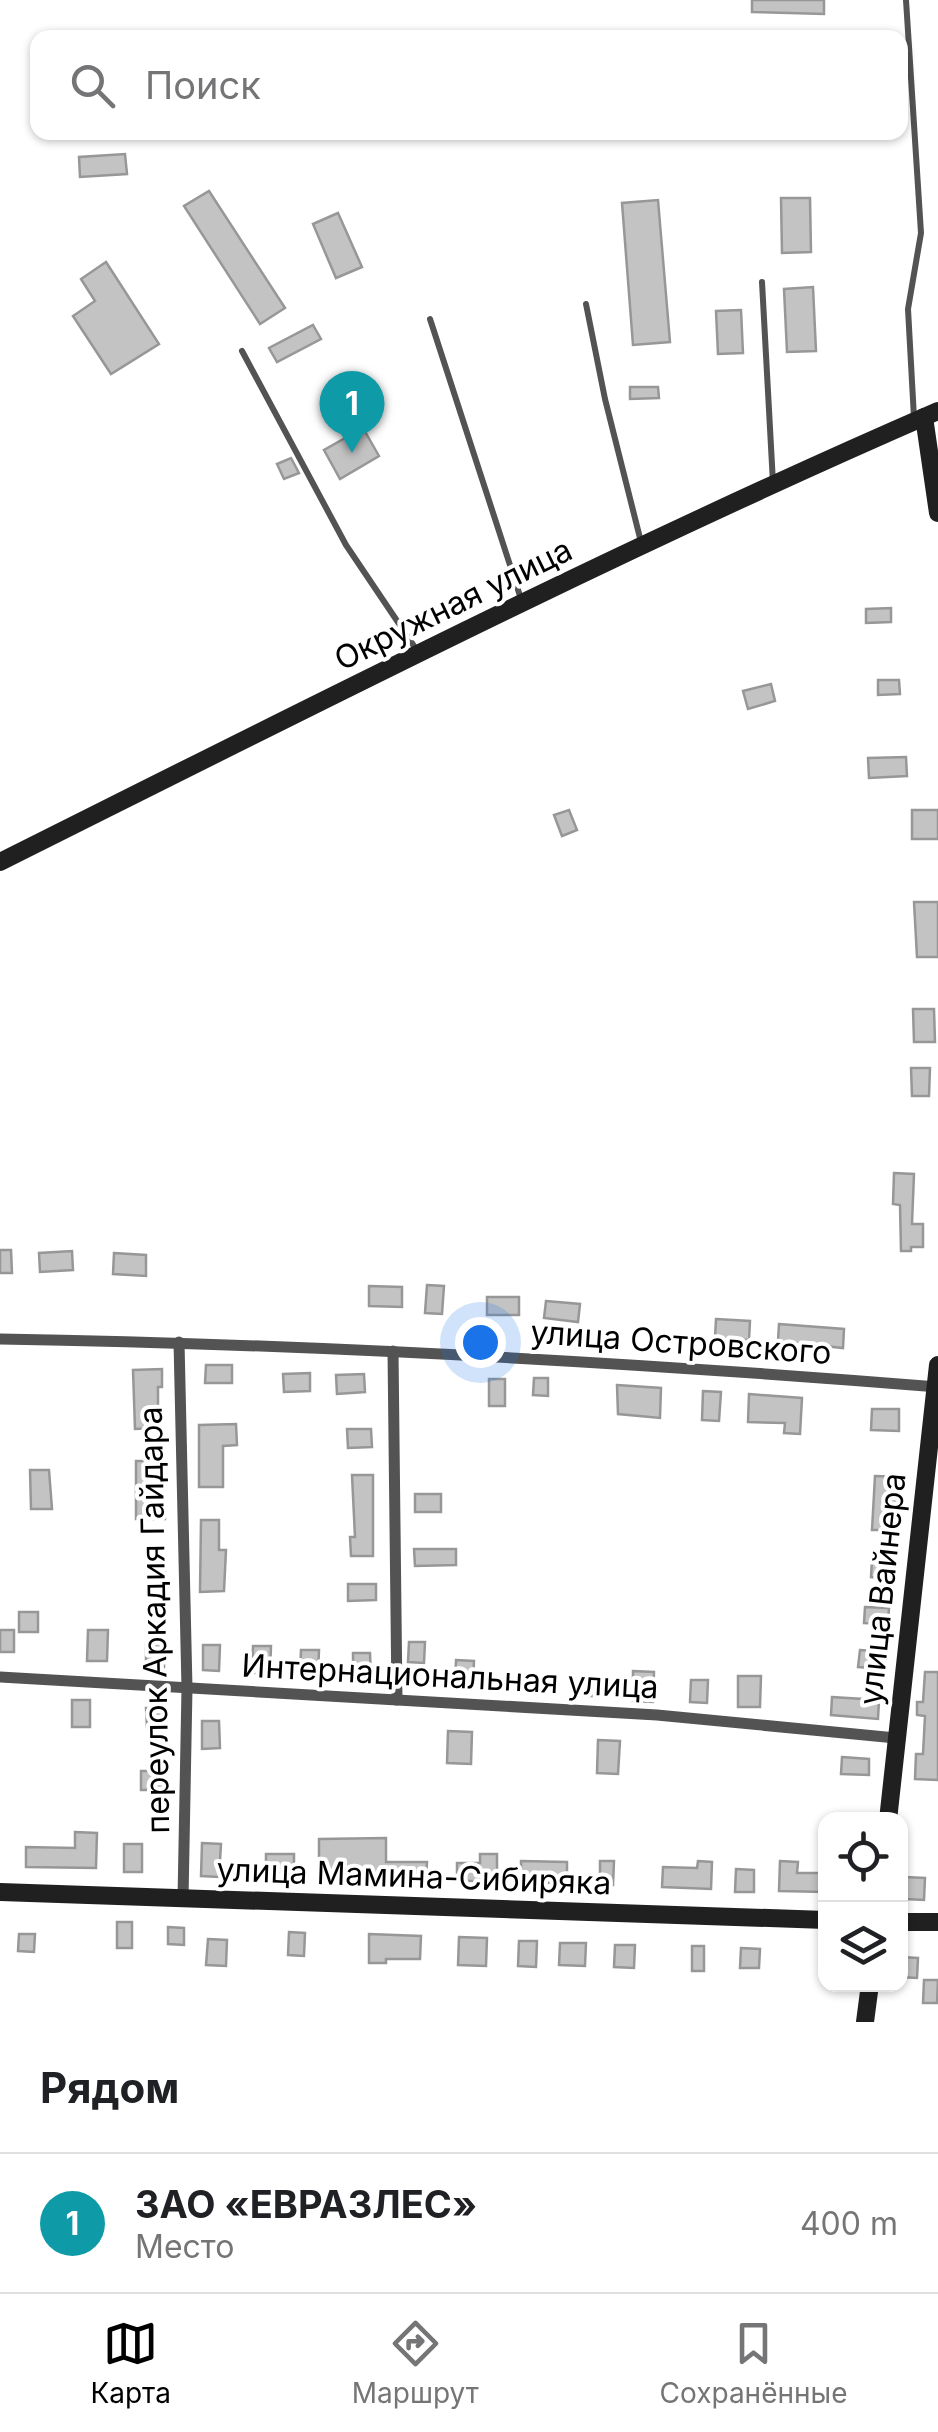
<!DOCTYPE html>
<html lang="ru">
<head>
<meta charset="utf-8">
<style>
	:root { --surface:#fff; --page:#f6f6f6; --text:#202124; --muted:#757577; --line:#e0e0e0; --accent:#000 }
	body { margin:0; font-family:Inter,sans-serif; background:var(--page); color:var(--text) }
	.controls { position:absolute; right:30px; bottom:30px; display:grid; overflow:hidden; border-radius:20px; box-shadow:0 2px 8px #0004 }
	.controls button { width:90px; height:90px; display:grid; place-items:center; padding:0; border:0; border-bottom:2px solid var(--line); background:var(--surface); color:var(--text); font:50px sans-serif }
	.you { position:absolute; left:480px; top:1342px; width:35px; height:35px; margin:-25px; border:8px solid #fff; border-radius:50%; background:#1a73e8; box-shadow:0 0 0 15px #1a73e833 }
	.badge { display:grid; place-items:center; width:65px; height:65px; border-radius:50%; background:var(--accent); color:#fff; font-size:32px; font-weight:700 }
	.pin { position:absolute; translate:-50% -82px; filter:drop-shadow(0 2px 5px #0008) }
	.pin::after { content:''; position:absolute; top:52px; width:35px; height:30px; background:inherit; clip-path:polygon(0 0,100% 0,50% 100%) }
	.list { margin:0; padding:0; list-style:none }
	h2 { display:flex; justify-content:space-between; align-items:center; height:130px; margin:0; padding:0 40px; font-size:42px }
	h2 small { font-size:32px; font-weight:400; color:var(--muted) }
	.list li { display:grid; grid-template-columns:65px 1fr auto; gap:30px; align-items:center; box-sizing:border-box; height:140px; padding:0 40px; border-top:2px solid var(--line) }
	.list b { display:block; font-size:38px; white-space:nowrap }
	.list p { margin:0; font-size:32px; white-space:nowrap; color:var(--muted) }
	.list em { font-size:32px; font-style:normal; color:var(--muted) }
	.icon { flex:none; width:55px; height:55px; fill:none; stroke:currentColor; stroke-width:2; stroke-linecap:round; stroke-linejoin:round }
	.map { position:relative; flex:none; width:938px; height:2022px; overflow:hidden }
	.search { position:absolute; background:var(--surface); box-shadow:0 2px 8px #0004; left:30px; right:30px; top:30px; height:110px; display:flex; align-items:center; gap:25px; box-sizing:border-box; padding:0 35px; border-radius:20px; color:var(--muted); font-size:38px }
	.sheet { height:270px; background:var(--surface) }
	nav { display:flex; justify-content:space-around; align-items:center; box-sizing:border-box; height:140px; border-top:2px solid var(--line); background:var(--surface); font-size:28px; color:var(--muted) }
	nav a { display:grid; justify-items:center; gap:5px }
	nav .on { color:var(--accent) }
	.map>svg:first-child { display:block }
</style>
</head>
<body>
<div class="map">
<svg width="938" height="2022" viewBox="0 0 938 2022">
	<rect width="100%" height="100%" fill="#fff"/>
	<g fill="#c3c3c3" stroke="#979797" stroke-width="2.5">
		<path d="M752,0H824V14L752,12Z"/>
		<path d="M125,154L127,174L80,177L79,157Z"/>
		<path d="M209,191L285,308L260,324L184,206Z"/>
		<path d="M781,198H810L811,252L782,253Z"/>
		<path d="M658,200L670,342L633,345L622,203Z"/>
		<path d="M338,213L362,267L336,278L313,224Z"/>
		<path d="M106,262L159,344L111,374L73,316L95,301L81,279Z"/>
		<path d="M813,287L816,351L787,352L784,289Z"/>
		<path d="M741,310L743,353L718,354L716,311Z"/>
		<path d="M313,325L321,339L277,362L269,348Z"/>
		<path d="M630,387H658L659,398L630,399Z"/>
		<path d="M363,428L379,456L340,479L324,450Z"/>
		<path d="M291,458L299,473L284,479L277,464Z"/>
		<path d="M891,608V622L866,623V609Z"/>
		<path d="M878,680H899L900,694L878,695Z"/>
		<path d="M771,684L775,701L748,709L743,691Z"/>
		<path d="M906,757L907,776L869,778L868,758Z"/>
		<path d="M569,810L577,830L562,836L554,815Z"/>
		<rect x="912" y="810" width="26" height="29"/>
		<path d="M914,902H938V957H917Z"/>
		<path d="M913,1009H934L935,1042H914Z"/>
		<path d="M911,1068H930L929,1096H912Z"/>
		<path d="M894,1173L914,1174L912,1224H923V1247H911V1251H901L900,1205L893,1204Z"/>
		<path d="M0,1250H11L12,1273H0Z"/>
		<path d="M72,1251L73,1270L40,1272L39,1253Z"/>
		<path d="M114,1253L146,1255V1276L113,1274Z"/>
		<path d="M427,1285L444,1286L442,1314L425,1313Z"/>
		<path d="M369,1286L402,1287V1307L369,1306Z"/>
		<rect x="487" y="1297" width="32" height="18"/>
		<path d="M546,1301L580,1304L578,1322L544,1318Z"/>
		<path d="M716,1319L750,1321L749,1340L715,1338Z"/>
		<path d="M779,1324L844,1329L843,1348L778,1341Z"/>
		<path d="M206,1365H232V1383H205Z"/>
		<path d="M162,1369V1387H158V1428L135,1429L133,1370Z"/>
		<path d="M310,1373V1391L284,1392L283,1374Z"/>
		<path d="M364,1374L365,1392L337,1394L336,1375Z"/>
		<path d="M534,1378H548V1396L533,1395Z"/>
		<rect x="489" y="1379" width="16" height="27"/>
		<path d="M617,1385L661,1388L660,1418L618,1414Z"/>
		<path d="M703,1391L721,1392L719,1421L702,1420Z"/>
		<path d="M749,1394L802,1398L800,1434L784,1433L785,1423L748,1422Z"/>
		<path d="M872,1409H899V1431L871,1430Z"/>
		<path d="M236,1424L237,1445L223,1446V1487H199V1425Z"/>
		<path d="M347,1429H371L372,1447L348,1448Z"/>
		<path d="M136,1461H161V1500H165V1519H136Z"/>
		<path d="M30,1470H49L52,1509H31Z"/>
		<path d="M352,1475H373V1556H351L350,1537H355Z"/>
		<path d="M875,1476L901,1477L897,1530H872Z"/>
		<rect x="415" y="1494" width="26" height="18"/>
		<path d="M201,1520H219V1550H226L224,1591L200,1592Z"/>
		<path d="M414,1549H456V1565L415,1566Z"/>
		<path d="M872,1559L895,1561L893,1579L871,1577Z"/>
		<path d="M148,1562H165V1580L148,1581Z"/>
		<path d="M348,1584H376V1600L348,1601Z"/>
		<path d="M865,1607L889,1608L888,1624L864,1623Z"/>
		<rect x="19" y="1612" width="19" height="20"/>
		<rect x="0" y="1630" width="14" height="22"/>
		<path d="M88,1630H108L107,1661H87Z"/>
		<path d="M409,1642H425L424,1663L408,1662Z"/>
		<rect x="146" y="1644" width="18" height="23"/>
		<path d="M203,1645H220L219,1671L203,1670Z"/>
		<path d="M253,1646H271L270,1673H252Z"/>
		<path d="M301,1650H319L318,1674H300Z"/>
		<path d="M860,1650L885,1652L884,1669L858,1667Z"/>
		<path d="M353,1653H370L371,1680H353Z"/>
		<path d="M456,1660L474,1661L473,1686L455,1685Z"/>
		<path d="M633,1671L654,1672L653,1702L633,1701Z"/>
		<path d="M925,1672H938V1780L915,1779L916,1754H923L925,1716L917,1715V1702H923Z"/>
		<path d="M584,1676H601L600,1696H583Z"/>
		<path d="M738,1676H761L760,1707H738Z"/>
		<path d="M691,1680H708L707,1703L690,1702Z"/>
		<path d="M832,1697L879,1700L878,1719L831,1715Z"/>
		<rect x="72" y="1700" width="18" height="27"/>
		<path d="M146,1708H165L166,1726L147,1727Z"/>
		<path d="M202,1721H219L220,1748L202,1749Z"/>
		<path d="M448,1731L472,1732L471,1764L447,1763Z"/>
		<path d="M598,1740L620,1741L618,1774L597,1773Z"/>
		<path d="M842,1757L869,1759V1775L841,1774Z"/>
		<rect x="141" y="1771" width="24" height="19"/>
		<path d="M75,1832L97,1833L96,1868L26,1867V1847L75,1848Z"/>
		<path d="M386,1838V1862H427L426,1878L319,1875V1839Z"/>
		<path d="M202,1843L221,1844L219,1877L201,1876Z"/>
		<rect x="124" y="1844" width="18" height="28"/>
		<path d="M266,1854H294V1872L266,1873Z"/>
		<path d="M480,1854H497V1881H457V1863H480Z"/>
		<path d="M521,1861L567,1862V1882L521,1884Z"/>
		<path d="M600,1861H614L613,1885H600Z"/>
		<path d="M698,1861L712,1862L711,1889L662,1887L663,1867L697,1868Z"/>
		<path d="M780,1861L798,1862L797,1873H826V1892L779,1891Z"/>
		<path d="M736,1869L754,1870V1892H735Z"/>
		<path d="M905,1877L925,1878L924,1900L905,1899Z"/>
		<rect x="117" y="1922" width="15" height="26"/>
		<path d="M168,1927L184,1928V1945L168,1944Z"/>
		<path d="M289,1932L305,1933L304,1956L288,1955Z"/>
		<path d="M19,1934H35L34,1952L18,1951Z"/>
		<path d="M369,1934L421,1936L420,1959H386V1963H369Z"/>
		<path d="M459,1937L487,1938L486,1966L458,1965Z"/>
		<path d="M208,1939L227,1940L226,1966L206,1965Z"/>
		<path d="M519,1941H537L536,1967L518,1966Z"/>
		<path d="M560,1943H586L585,1966L559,1965Z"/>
		<path d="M615,1945H635L634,1968L614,1967Z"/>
		<rect x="692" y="1946" width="12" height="25"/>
		<path d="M741,1948L760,1949L759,1968H740Z"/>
		<path d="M900,1957L918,1958L917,1978L900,1977Z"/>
		<path d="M924,1980H938L937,2003H923Z"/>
	</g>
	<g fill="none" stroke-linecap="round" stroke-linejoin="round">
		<g stroke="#535353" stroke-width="6">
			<path d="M906,0L921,233L908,309L914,418"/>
			<path d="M762,282L773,483"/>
			<path d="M586,304L605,399L641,542"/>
			<path d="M430,319L522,602"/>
			<path d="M242,351L346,545L418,652"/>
		</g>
		<g stroke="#535353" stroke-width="11">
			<path d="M0,1339C313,1344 626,1362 938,1387"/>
			<path d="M179,1342L187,1688L183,1899"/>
			<path d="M393,1351L397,1700"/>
			<path d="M0,1677L657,1715L896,1738"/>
		</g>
		<g stroke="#202020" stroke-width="18">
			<path d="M924,417L938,513"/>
			<path d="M0,862C310,707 620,549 938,411"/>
			<path d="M888,1820L938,1365"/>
			<path d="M0,1892L826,1920"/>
			<path d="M900,1922H938"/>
			<path d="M865,2022L870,1984"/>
		</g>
	</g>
	<g text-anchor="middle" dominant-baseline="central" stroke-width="8" stroke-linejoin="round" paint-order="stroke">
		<g font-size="32" fill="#000" stroke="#fff">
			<text transform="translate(453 604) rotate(-26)">Окружная улица</text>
			<text transform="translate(681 1342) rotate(4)">улица Островского</text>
			<text transform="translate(882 1589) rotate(-84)">улица Вайнера</text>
			<text transform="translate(154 1620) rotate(-91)">переулок Аркадия Гайдара</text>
			<text transform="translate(450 1676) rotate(3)">Интернациональная улица</text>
			<text transform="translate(414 1876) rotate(2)">улица Мамина-Сибиряка</text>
		</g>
	</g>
</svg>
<div class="controls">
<button><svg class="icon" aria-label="locate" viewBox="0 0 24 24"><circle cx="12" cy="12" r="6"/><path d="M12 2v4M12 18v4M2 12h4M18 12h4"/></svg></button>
<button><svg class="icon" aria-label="layers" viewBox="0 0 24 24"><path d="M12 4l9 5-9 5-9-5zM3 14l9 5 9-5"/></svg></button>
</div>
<div class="you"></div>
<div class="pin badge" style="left:352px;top:453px;background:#0f9aa8">1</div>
<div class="search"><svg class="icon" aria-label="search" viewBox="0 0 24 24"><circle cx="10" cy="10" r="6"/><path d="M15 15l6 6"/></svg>Поиск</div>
</div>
<section class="sheet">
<h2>Рядом<small></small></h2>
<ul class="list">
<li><span class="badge" style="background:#0f9aa8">1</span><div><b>ЗАО «ЕВРАЗЛЕС»</b><p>Место</p></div><em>400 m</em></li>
</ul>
</section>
<nav>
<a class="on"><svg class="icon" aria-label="map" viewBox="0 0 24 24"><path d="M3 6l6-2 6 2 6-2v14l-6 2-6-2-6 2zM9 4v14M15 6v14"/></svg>Карта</a>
<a><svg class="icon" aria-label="directions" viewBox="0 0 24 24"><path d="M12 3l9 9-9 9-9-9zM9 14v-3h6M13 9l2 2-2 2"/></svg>Маршрут</a>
<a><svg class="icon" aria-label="saved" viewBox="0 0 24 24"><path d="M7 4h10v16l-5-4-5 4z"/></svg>Сохранённые</a>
</nav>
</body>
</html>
